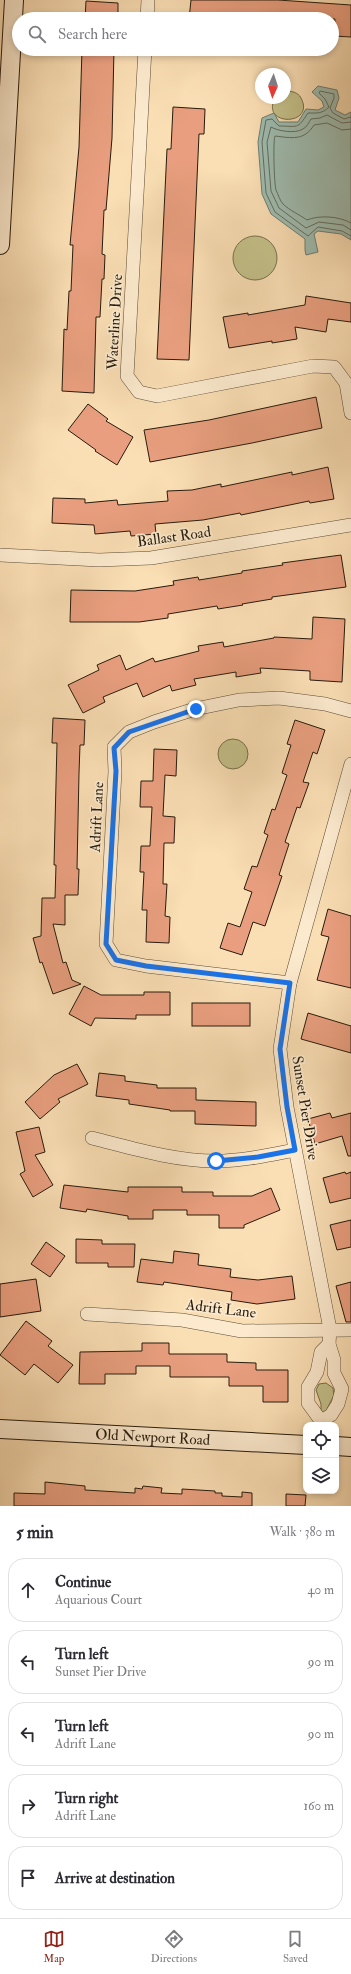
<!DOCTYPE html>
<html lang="en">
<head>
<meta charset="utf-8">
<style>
	:root { --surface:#fff; --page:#f7f7f7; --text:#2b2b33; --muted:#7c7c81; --line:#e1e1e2; --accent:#8f2418 }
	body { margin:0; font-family:"IM FELL Double Pica",serif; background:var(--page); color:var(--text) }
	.controls { position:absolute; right:12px; bottom:12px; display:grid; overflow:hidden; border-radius:8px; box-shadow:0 2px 6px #0003 }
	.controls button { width:36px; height:36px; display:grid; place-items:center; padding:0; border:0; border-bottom:1px solid var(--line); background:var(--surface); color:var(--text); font:20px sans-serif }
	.compass { position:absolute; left:255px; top:68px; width:36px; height:36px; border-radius:50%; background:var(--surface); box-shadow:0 2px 6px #0003; rotate:183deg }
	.stop { position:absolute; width:12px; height:12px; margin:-9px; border:3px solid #1a73e8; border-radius:50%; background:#fff }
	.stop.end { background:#1a73e8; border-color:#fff; box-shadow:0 1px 4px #0008 }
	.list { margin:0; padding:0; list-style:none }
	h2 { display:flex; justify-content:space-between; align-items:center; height:52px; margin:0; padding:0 16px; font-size:17px }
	h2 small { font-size:13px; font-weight:400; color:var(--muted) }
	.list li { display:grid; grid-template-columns:26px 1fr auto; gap:12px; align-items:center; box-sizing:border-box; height:64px; margin:0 8px 8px; padding:0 8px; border:1px solid var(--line); border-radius:16px }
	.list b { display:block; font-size:15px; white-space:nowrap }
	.list p { margin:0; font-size:13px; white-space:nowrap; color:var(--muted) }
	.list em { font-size:13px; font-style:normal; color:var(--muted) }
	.icon { flex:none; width:22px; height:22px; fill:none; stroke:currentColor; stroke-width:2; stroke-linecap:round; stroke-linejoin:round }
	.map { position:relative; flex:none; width:351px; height:1506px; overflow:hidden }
	.search { position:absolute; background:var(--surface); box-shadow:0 2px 6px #0003; left:12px; right:12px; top:12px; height:44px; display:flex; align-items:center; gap:10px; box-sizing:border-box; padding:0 14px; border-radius:22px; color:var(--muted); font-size:15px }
	.sheet { height:412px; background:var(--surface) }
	nav { display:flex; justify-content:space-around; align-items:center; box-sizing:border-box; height:56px; border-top:1px solid var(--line); background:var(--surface); font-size:11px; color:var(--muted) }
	nav a { display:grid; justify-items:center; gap:2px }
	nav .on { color:var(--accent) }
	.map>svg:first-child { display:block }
</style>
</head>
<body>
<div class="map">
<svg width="351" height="1506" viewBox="0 0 351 1506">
	<rect width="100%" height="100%" fill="#fadeb4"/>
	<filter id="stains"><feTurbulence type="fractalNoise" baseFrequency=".005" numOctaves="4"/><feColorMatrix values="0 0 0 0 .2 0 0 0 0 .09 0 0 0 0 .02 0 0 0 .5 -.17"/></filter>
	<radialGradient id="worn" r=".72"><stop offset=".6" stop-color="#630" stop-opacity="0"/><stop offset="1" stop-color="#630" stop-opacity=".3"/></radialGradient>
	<g fill="#c4c089" stroke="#766e4b">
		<path d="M285,91C291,91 298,92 301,98C316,126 260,127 275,98H285Z"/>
		<circle cx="255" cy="258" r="22"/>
		<circle cx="233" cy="754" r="15"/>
		<path d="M326,1383L333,1388L334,1395L325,1413L321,1412V1404L316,1390L319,1384Z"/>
	</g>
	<path fill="#9ebcb0" stroke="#6e7c6f" d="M318,86L337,90L339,98L335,110L345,115L351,112V240L341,234L318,231L314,234L318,252L306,255L305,250V239L271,214L262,194L258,142L262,118L274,113L279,122H298L306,109L318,110L324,107L322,101L312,92Z"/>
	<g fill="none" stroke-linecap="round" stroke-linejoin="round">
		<g stroke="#626c5e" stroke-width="1">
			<path d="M351,117L344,119L333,113L330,108L334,98V94L320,91L319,93L325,99L329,107C322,114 317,113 308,113C297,130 298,126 279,126L272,119L266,120L262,142L266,193L275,212L308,236L318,227L342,231L351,236"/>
			<path d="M351,122L342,123L327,115L320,118L311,119C309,122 307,127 303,129C295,134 278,131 271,127L267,142L271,191L279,208L306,228L319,222L343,225L351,230"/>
			<path d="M351,129L342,130L327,123L314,125C304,141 292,138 275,136C273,140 274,183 276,190C278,194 280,201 283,204C289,210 300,215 307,220C319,215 339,216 351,223"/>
		</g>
	</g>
	<g fill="#e99f7f" stroke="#271b0d">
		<path d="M191,0H278L351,5V37L334,36L335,19H189Z"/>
		<path d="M86,1L118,3V19H85Z"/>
		<path d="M82,49H114L112,138L106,210H104L102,254L105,255L104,279H102L100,317H96L94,393L62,391L64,329L67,330L69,291H71L73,245H70L79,147Z"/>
		<path d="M173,107L205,109L204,134H199L189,360L157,359L167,149H171Z"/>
		<path d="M306,296L351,303V322L328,319L326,332L295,327L297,339L272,343V341L229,348L223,317L248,313V315L305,305Z"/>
		<path d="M316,397L322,428L252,443L150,462L144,430L209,420Z"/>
		<path d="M88,404L108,419L106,421L133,437L117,465L95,451L96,450L68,430Z"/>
		<path d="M328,467L334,499L310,503L309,501L241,515L240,513L203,520L155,524L156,534L131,536L130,531L95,534L94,525L52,523L53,498L85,499V503L117,500L118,505L168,501L167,491L192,490L221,484V487L292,472V475Z"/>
		<path d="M341,555L346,587L272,597V599L242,604L243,605L218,609L217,606L168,614V618L139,622H70L71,590L135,591L174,585L173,581L198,577L199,580L242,573V571L283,565L282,563Z"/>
		<path d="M313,617L345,619L342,682L310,680V671L260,668L261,673L236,677V672L194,679L196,685L172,691L170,685L143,697L137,683L103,697L105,702L83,713L68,685L99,670L97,665L120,655L126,670L153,658L155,662L199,651L198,646L223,642L224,647L274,638V637L312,639Z"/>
		<path d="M53,718L85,720L84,745H80L79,773L77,869H79L78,895H65V925L53,924L63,963L66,962L72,980L81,984L53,994L42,962L40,963L33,938L41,936L42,898H55L56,865H54L57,743H52Z"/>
		<path d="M295,720L325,730L317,754L313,752L303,782L309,783L300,808L297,807L285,842L289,844L279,875L282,876L265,926L253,922L242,955L220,948L228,923L240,927L252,892L244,889L252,866L257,867L268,835L264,833L272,809L275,810L287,775L282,773L291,745L287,744Z"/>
		<path d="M154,749L177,750L176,776L165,775L163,816L175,817L174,843H164L163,884H167L165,916L170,917L169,943L146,942L147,910H142L144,872H140L141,846H150L152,807H140L141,781H153Z"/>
		<path d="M328,909L351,916V988L317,980L329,937L321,935Z"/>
		<path d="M84,986L101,995H144V992H170V1015H136V1019L95,1018L91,1026L69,1014Z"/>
		<rect x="192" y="1003" width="58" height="23"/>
		<path d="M308,1013L351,1026V1053L301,1039Z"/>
		<path d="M77,1064L88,1084L58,1099L60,1102L40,1119L25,1102L54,1075Z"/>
		<path d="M99,1073L125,1076V1081L157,1085V1088H196V1100L256,1102V1126L195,1124V1111H170V1110L129,1104V1100L96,1096Z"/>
		<path d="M330,1113L332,1118L351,1113V1156H348L342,1136L315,1144L308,1119Z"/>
		<path d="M39,1127L45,1152L35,1155L53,1185L33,1197L20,1174L25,1171L16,1132Z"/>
		<path d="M345,1172L346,1174L351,1172V1198L330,1203L323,1178Z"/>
		<path d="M64,1185L128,1192V1187H182V1192H213V1196H252L271,1188L280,1210L244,1225V1228H219V1215H187V1210H153V1219H128V1216L87,1209L86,1212L60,1208Z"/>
		<path d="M351,1220V1247L337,1250L330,1225Z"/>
		<path d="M76,1239L102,1240V1244H135L134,1267H108V1263H76Z"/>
		<path d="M46,1242L65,1256L50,1277L31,1264Z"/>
		<path d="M174,1251L199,1254L198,1265L231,1269L230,1277L258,1280L292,1276L295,1299L257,1304L231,1300L232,1292L164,1282L163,1285L137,1282L141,1259L173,1263Z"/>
		<path d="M36,1279L41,1311L0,1317V1284Z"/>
		<path d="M351,1282V1322H346L336,1286Z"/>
		<path d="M26,1321L52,1341L48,1346L73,1365L58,1383L34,1364L25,1375L0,1355Z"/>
		<path d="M142,1343H169V1354H227V1362L256,1363V1370H288V1402H263V1386H229V1377H170V1366H136V1374H105V1384H79L80,1352L142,1351Z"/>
		<path d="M45,1482L85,1486V1490L135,1493V1488L142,1489L143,1486L162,1488L161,1493L182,1494V1489L215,1491V1493H222V1496L242,1497V1492L252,1493V1506H14V1493L45,1494Z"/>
		<path d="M286,1494L306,1495L305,1506H286Z"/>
	</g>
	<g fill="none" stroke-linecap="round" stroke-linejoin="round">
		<defs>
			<g id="street">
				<path d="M147,19L148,0"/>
				<path d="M145,49L127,376L139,392L157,396L313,366L334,367L346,383L351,413"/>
				<path d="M0,555L99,560L151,558L351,525"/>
				<path d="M290,983L146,966L116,960L106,944L115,771L114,747L129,732L154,722L195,709L239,700L279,698L325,704L351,711"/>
				<path d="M92,1138C132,1148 174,1161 216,1161C242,1161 269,1155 295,1150"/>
				<path d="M87,1314L182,1320L242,1331L351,1330"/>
				<path d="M321,1421L331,1415L338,1404L342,1389L334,1373V1360L329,1344L330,1329L287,1107L280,1049L290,983L351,764"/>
				<path d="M320,1425L321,1421L308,1403V1387L317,1372L321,1352L329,1344"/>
			</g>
			<g id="secondary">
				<path d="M0,245L14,0"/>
				<path id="s1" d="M0,1429L306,1445"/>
				<path d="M336,1446L351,1447"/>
			</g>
		</defs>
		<use href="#street" stroke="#5c4c37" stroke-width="14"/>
		<use href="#secondary" stroke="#271b0d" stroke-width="20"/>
		<use href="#street" stroke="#fceace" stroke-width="13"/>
		<use href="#secondary" stroke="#fceace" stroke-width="18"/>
	</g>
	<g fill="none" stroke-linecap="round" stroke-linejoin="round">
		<path stroke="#1a73e8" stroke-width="5" d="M196,709L129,732L114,748L116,771L106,944L116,960L146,966L290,983L280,1049L287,1107L295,1150L258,1157L216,1161"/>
	</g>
	<g text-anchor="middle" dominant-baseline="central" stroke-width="3.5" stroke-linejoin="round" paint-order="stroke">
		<g font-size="15" fill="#271b0d" stroke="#fceace">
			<text transform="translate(115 322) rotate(-87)">Waterline Drive</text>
			<text transform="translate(174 537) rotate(-8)">Ballast Road</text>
			<text transform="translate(97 817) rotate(-87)">Adrift Lane</text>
			<text transform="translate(305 1108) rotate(81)">Sunset Pier Drive</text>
			<text transform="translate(221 1309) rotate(7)">Adrift Lane</text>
			<text stroke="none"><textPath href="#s1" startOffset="153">Old Newport Road</textPath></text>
		</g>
	</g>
	<rect width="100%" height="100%" filter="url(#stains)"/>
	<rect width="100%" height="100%" fill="url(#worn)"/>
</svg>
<div class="controls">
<button><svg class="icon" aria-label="locate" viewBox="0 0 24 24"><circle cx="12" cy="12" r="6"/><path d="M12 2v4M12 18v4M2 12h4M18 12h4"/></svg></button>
<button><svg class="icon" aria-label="layers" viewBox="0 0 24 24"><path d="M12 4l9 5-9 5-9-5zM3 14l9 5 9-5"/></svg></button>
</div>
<svg class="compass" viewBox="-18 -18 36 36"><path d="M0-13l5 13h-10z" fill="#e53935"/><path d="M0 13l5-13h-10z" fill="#7c7c81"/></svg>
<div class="stop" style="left:216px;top:1161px"></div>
<div class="stop end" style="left:196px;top:709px"></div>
<div class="search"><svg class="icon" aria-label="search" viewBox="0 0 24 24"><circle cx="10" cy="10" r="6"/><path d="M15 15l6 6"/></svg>Search here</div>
</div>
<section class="sheet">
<h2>5 min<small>Walk · 380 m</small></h2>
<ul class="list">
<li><svg class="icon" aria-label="ahead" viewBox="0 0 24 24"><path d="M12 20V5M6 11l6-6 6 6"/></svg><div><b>Continue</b><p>Aquarious Court</p></div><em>40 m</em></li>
<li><svg class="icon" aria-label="left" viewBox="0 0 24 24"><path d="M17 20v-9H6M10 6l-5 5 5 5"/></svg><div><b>Turn left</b><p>Sunset Pier Drive</p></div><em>90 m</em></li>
<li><svg class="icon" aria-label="left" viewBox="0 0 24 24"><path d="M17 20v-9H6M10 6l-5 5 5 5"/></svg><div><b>Turn left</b><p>Adrift Lane</p></div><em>90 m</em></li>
<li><svg class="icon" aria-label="right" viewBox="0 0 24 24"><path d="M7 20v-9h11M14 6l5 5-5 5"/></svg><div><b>Turn right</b><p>Adrift Lane</p></div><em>160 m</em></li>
<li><svg class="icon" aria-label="arrive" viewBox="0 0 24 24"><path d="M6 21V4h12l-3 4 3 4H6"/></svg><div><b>Arrive at destination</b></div></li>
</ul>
</section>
<nav>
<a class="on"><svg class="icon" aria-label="map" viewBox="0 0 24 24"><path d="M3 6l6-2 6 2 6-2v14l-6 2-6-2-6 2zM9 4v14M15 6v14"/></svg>Map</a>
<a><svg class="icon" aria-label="directions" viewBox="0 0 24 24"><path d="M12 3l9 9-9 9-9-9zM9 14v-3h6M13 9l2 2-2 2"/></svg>Directions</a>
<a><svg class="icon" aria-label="saved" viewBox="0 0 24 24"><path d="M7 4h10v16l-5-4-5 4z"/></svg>Saved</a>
</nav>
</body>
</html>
